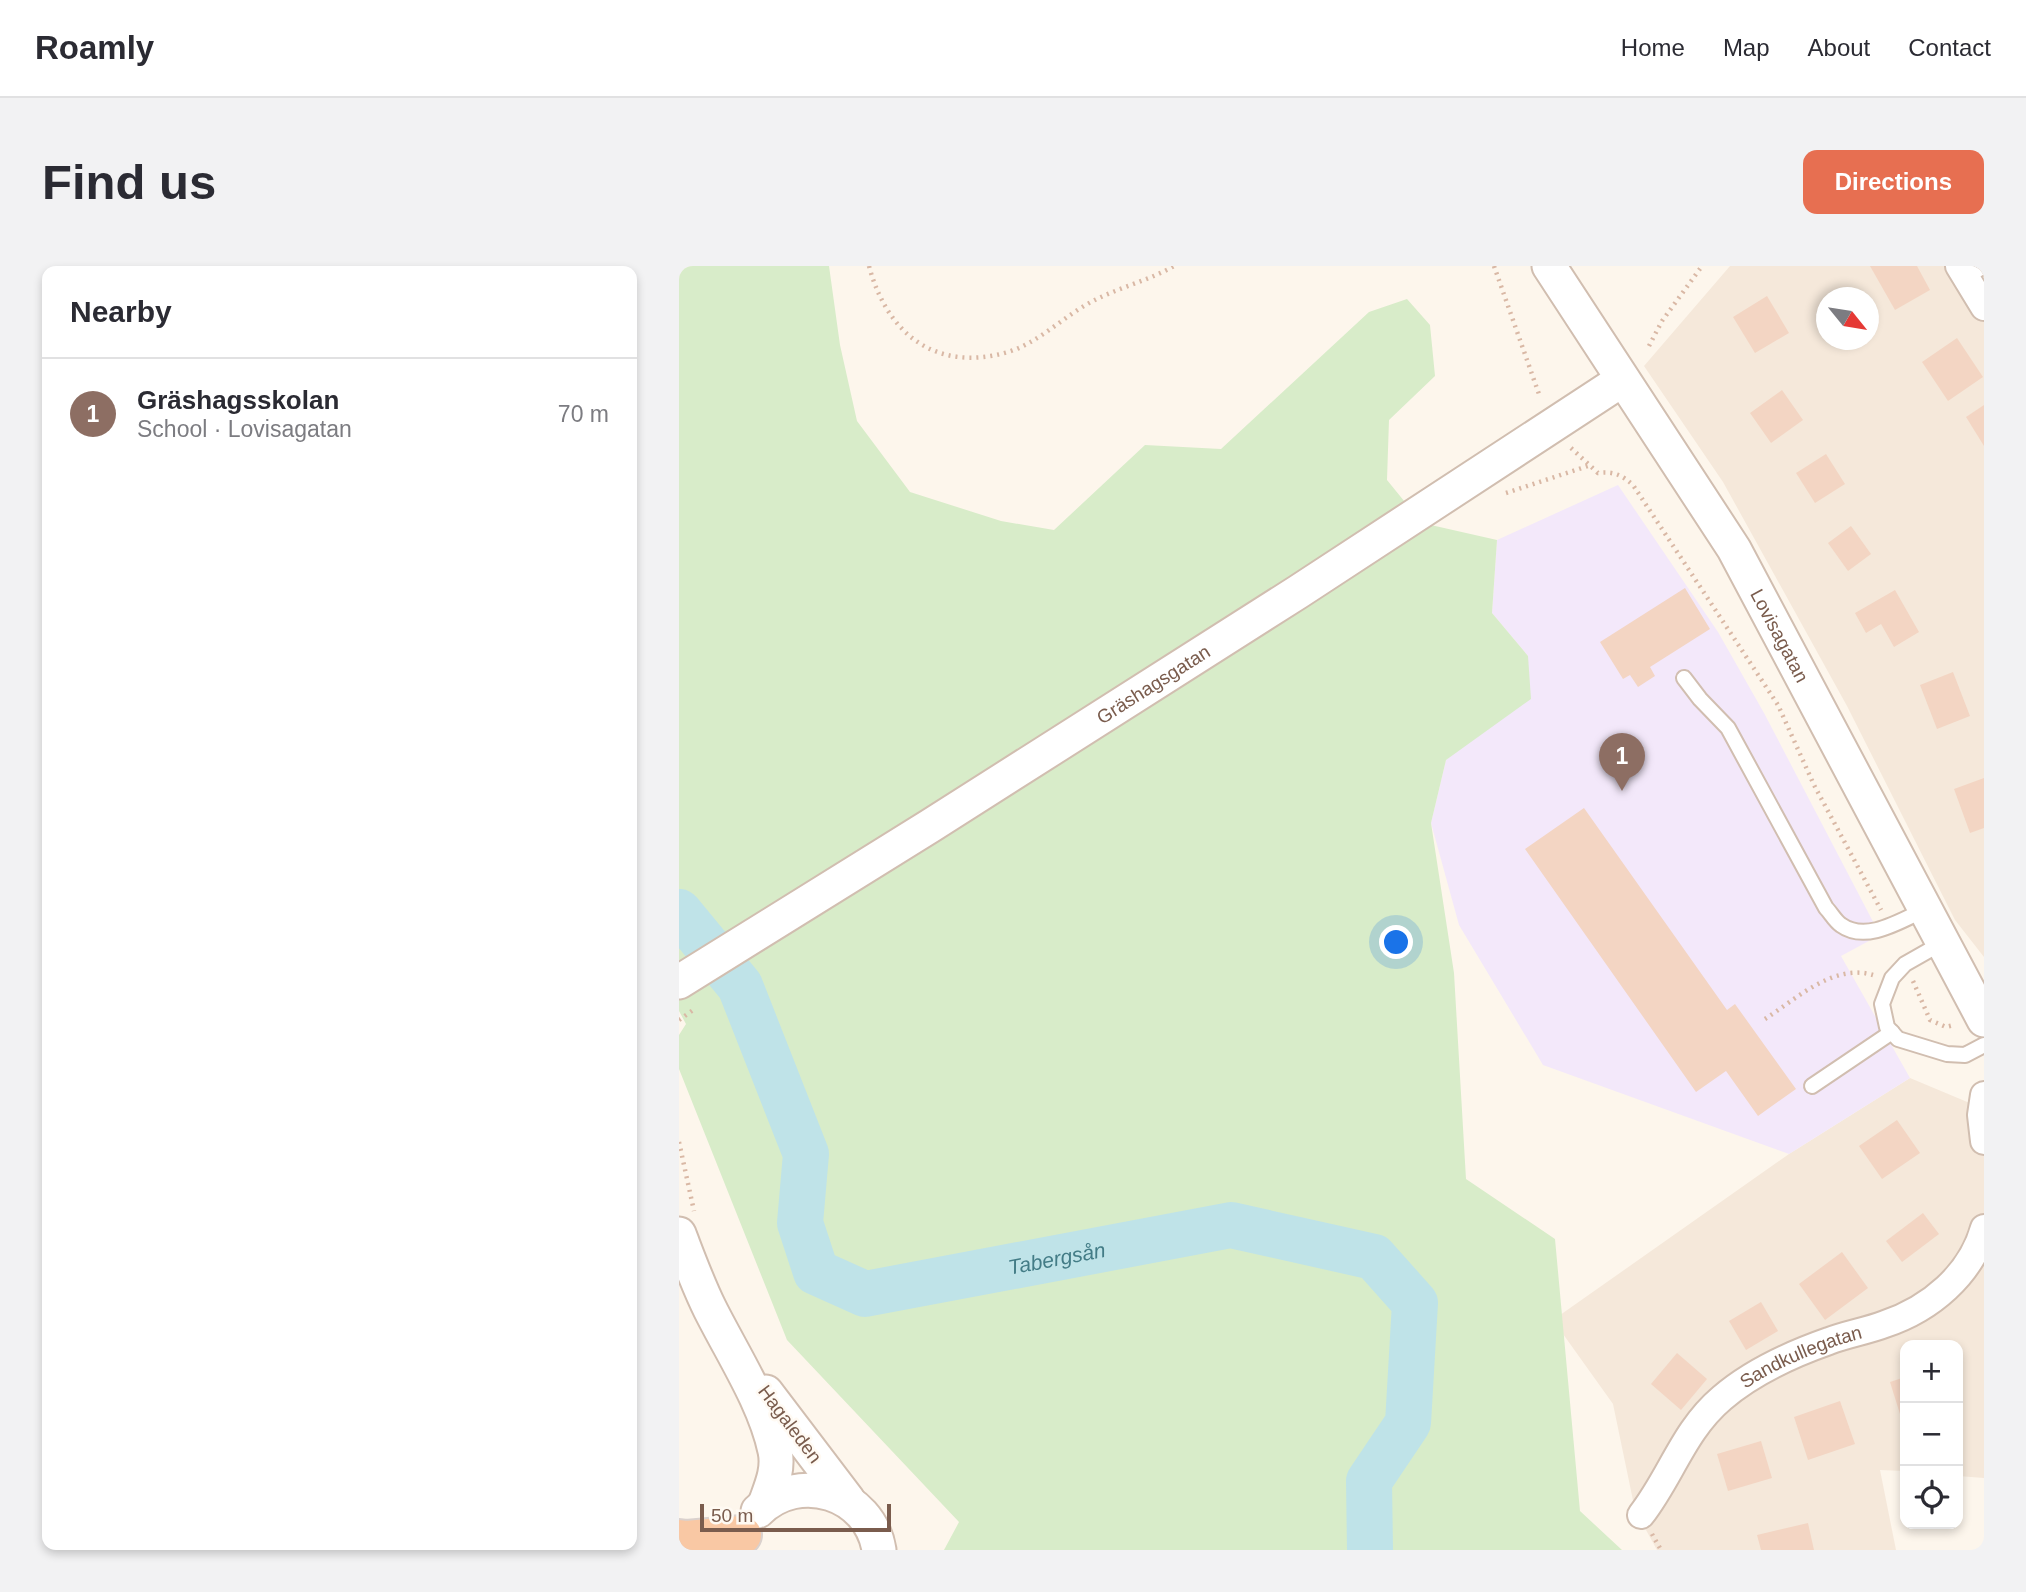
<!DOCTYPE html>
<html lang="en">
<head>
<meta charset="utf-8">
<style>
	:root { --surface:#fff; --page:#f2f2f3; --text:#2b2b33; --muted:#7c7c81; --line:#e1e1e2; --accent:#e76f51 }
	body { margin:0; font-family:Helvetica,sans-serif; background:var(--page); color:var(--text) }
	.controls { position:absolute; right:21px; bottom:21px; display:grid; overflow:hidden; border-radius:14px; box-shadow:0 4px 10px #0003 }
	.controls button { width:63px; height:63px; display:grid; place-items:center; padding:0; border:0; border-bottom:2px solid var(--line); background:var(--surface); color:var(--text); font:35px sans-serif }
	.compass { position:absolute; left:1137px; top:21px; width:63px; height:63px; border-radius:50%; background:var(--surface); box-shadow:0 4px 10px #0003; rotate:120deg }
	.scale { position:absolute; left:21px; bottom:18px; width:191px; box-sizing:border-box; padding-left:7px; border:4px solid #7a5c4d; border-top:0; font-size:19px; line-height:24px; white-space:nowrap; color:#7a5c4d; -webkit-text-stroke:5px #fffaf3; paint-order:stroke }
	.you { position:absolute; left:718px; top:677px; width:24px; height:24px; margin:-18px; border:5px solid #fff; border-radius:50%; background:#1a73e8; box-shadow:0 0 0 10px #1a73e833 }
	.badge { display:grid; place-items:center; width:46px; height:46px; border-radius:50%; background:var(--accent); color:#fff; font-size:23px; font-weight:700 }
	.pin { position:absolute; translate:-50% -58px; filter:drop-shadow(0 2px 4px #0008) }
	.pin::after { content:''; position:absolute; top:37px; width:24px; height:21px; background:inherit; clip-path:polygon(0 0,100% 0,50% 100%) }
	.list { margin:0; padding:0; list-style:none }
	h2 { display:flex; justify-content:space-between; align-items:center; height:91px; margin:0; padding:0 28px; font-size:30px }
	h2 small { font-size:23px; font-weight:400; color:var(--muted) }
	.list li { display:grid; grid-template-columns:46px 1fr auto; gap:21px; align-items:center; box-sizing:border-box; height:112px; padding:0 28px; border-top:2px solid var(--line) }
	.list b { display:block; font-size:26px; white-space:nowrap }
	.list p { margin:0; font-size:23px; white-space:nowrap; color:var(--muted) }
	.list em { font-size:23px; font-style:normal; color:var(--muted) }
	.icon { flex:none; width:38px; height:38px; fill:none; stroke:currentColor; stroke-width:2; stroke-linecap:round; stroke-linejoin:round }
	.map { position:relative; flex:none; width:1305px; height:1284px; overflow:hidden; border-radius:14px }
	header { display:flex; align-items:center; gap:42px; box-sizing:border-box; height:98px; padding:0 35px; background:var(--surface); border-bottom:2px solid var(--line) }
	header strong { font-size:33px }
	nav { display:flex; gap:38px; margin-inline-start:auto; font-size:24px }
	.intro { display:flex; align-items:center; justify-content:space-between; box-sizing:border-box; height:168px; padding:0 42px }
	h1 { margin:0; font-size:49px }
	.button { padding:18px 32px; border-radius:14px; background:var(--accent); color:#fff; font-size:24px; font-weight:700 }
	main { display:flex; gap:42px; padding:0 42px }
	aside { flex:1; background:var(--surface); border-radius:14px; box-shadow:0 4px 10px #0003 }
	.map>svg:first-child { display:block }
</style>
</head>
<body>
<header>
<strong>Roamly</strong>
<nav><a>Home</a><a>Map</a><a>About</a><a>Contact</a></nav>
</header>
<div class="intro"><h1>Find us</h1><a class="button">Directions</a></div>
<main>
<aside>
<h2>Nearby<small></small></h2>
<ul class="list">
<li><span class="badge" style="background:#8d6e63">1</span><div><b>Gräshagsskolan</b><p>School · Lovisagatan</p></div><em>70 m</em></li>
</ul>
</aside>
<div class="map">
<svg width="1305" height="1284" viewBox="0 0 1305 1284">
	<rect width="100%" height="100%" fill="#fdf6ec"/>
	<g fill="#f5e8da" fill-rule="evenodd">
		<path d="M1051,0H1305V691L1276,654L1168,440L1044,216L965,100ZM1148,32H1190V74H1148Z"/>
		<path d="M1231,812L1305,843V1212L1279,1210V1079H1226V1205L1201,1204L1217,1284H978L956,1244L934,1138L874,1054L1110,888Z"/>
	</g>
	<path fill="#f3e8fa" d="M939,219L1039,366L1085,447L1201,669L1162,690L1231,812L1110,888L864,799L780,659L752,557L767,494L783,480L849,390L813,347L818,274Z"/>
	<path fill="#d8ecc9" d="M0,0H150L161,79L178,155L231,226L322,255L375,264L466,179L542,183L690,46L728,33L751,59L756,110L710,154L708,214L743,257L818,274L813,347L849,390L852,433L767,494L752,557L775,707L787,913L876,973L901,1245L943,1284H265L280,1256L108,1074L0,803V769L7,758L0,745Z"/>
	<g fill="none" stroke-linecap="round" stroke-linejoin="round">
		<path stroke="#bfe3e8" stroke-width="46" id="s1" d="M0,646L61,720L127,888L121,957L137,1006L186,1028L552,959L695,991L736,1037L729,1157L690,1215L691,1284"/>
	</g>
	<g fill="#f3d5c3">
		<path d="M1191,0H1238L1251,24L1216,44Z"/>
		<path d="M1088,30L1110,67L1076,87L1054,51Z"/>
		<path d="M1278,72L1304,111L1269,135L1243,96Z"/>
		<path d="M1103,124L1124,154L1092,177L1071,147Z"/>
		<path d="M1305,139V180L1287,151Z"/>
		<path d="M1147,188L1166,218L1136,237L1117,207Z"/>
		<path d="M1172,260L1192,288L1169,305L1149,277Z"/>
		<path d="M1006,322L1031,363L971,401L976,410L959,421L951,409L944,413L921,376Z"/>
		<path d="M1216,324L1240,366L1215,381L1202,358L1187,367L1176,347Z"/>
		<path d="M1274,406L1291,450L1258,463L1241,419Z"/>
		<path d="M1305,512V562L1291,567L1275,523Z"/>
		<path d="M905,542L1048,744L1056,738L1117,823L1079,850L1047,805L1017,826L846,583Z"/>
		<path d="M1218,854L1241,887L1203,913L1180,880Z"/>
		<path d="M1244,947L1260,968L1223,996L1207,975Z"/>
		<path d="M1163,986L1189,1022L1146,1054L1120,1018Z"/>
		<path d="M1082,1036L1099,1065L1067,1084L1050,1055Z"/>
		<path d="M998,1087L1028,1113L1002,1144L972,1118Z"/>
		<path d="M1226,1111V1146L1221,1148L1211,1116Z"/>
		<path d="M1161,1135L1176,1178L1129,1194L1115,1151Z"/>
		<path d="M1082,1175L1093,1212L1049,1225L1038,1188Z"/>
		<path d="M1129,1257L1135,1284H1082L1078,1269Z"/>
	</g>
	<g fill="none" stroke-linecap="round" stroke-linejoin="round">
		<defs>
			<g id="service">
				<path d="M1287,11L1305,0"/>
				<path d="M1005,412L1021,433L1049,462L1147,642C1152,647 1156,655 1162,659C1187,677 1221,655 1245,644"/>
				<path d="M1263,677L1226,698L1213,712L1203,738L1208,761L1219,773L1268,788L1286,789L1305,779"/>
				<path d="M1133,820L1213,766"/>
			</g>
			<g id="minor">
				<path d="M1280,0L1305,41"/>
				<path d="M1305,829L1302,849L1305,875"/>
				<path id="s2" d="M962,1249C992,1211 1004,1165 1043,1132C1073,1106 1113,1088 1150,1075C1168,1068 1188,1065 1206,1058C1251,1043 1292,1009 1305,962"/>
			</g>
			<g id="tertiary">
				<path id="s3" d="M870,0L1055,283L1305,754"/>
				<path id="s4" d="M0,716L251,560L619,326L943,114"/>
				<path d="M0,968C10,994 19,1019 31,1043C53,1087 86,1137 96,1185C100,1204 92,1221 86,1238"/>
				<path d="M87,1126L169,1234"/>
				<path d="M79,1245C120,1204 191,1227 200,1284"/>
			</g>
			<path id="trunk" d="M0,1273L8,1274L63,1269"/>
		</defs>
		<use href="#service" stroke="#d1beb0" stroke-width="18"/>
		<use href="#minor" stroke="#d1beb0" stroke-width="30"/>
		<use href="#tertiary" stroke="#d1beb0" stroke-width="37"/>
		<use href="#trunk" stroke="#dad1cd" stroke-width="42"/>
		<g stroke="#d9b8a5" stroke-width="4.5" stroke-dasharray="2 5" stroke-linecap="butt">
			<path d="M190,0C208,68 257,107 329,86C359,77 384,51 412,36C438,22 469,15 495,0"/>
			<path d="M815,0L861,131"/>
			<path d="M970,80L983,55L1023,0"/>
			<path d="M892,182L919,207C934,205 943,209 954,219L1099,439L1135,519L1202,644"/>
			<path d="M827,227L909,200"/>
			<path d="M1234,715L1251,754L1267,761L1275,759"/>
			<path d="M1086,753C1117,733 1155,697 1194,709"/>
			<path d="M0,754L17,742"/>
			<path d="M0,876L15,945"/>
			<path d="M973,1268L982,1284"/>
		</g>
		<use href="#service" stroke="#fff" stroke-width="14"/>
		<use href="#minor" stroke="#fff" stroke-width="26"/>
		<use href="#tertiary" stroke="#fff" stroke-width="33"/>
		<use href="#trunk" stroke="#f9c8a4" stroke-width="38"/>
	</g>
	<g text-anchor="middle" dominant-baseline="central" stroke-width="5" stroke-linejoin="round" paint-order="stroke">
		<g font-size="19" fill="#7a5c4d" stroke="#fffaf3">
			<text stroke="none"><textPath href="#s3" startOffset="436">Lovisagatan</textPath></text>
			<text stroke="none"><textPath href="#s4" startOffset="560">Gräshagsgatan</textPath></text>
			<text stroke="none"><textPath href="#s2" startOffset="233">Sandkullegatan</textPath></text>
			<text transform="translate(111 1158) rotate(53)">Hagaleden</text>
		</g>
		<g font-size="21" font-style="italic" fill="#437c86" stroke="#fffaf3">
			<text stroke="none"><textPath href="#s1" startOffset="646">Tabergsån</textPath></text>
		</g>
	</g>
</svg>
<div class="controls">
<button>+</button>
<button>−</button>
<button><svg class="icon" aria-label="locate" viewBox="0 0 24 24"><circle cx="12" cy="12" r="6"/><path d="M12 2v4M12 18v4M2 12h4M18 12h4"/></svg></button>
</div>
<svg class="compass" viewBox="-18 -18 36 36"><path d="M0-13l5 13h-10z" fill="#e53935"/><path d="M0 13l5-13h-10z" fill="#7c7c81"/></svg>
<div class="scale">50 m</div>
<div class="you"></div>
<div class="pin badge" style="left:943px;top:525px;background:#8d6e63">1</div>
</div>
</main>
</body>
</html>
